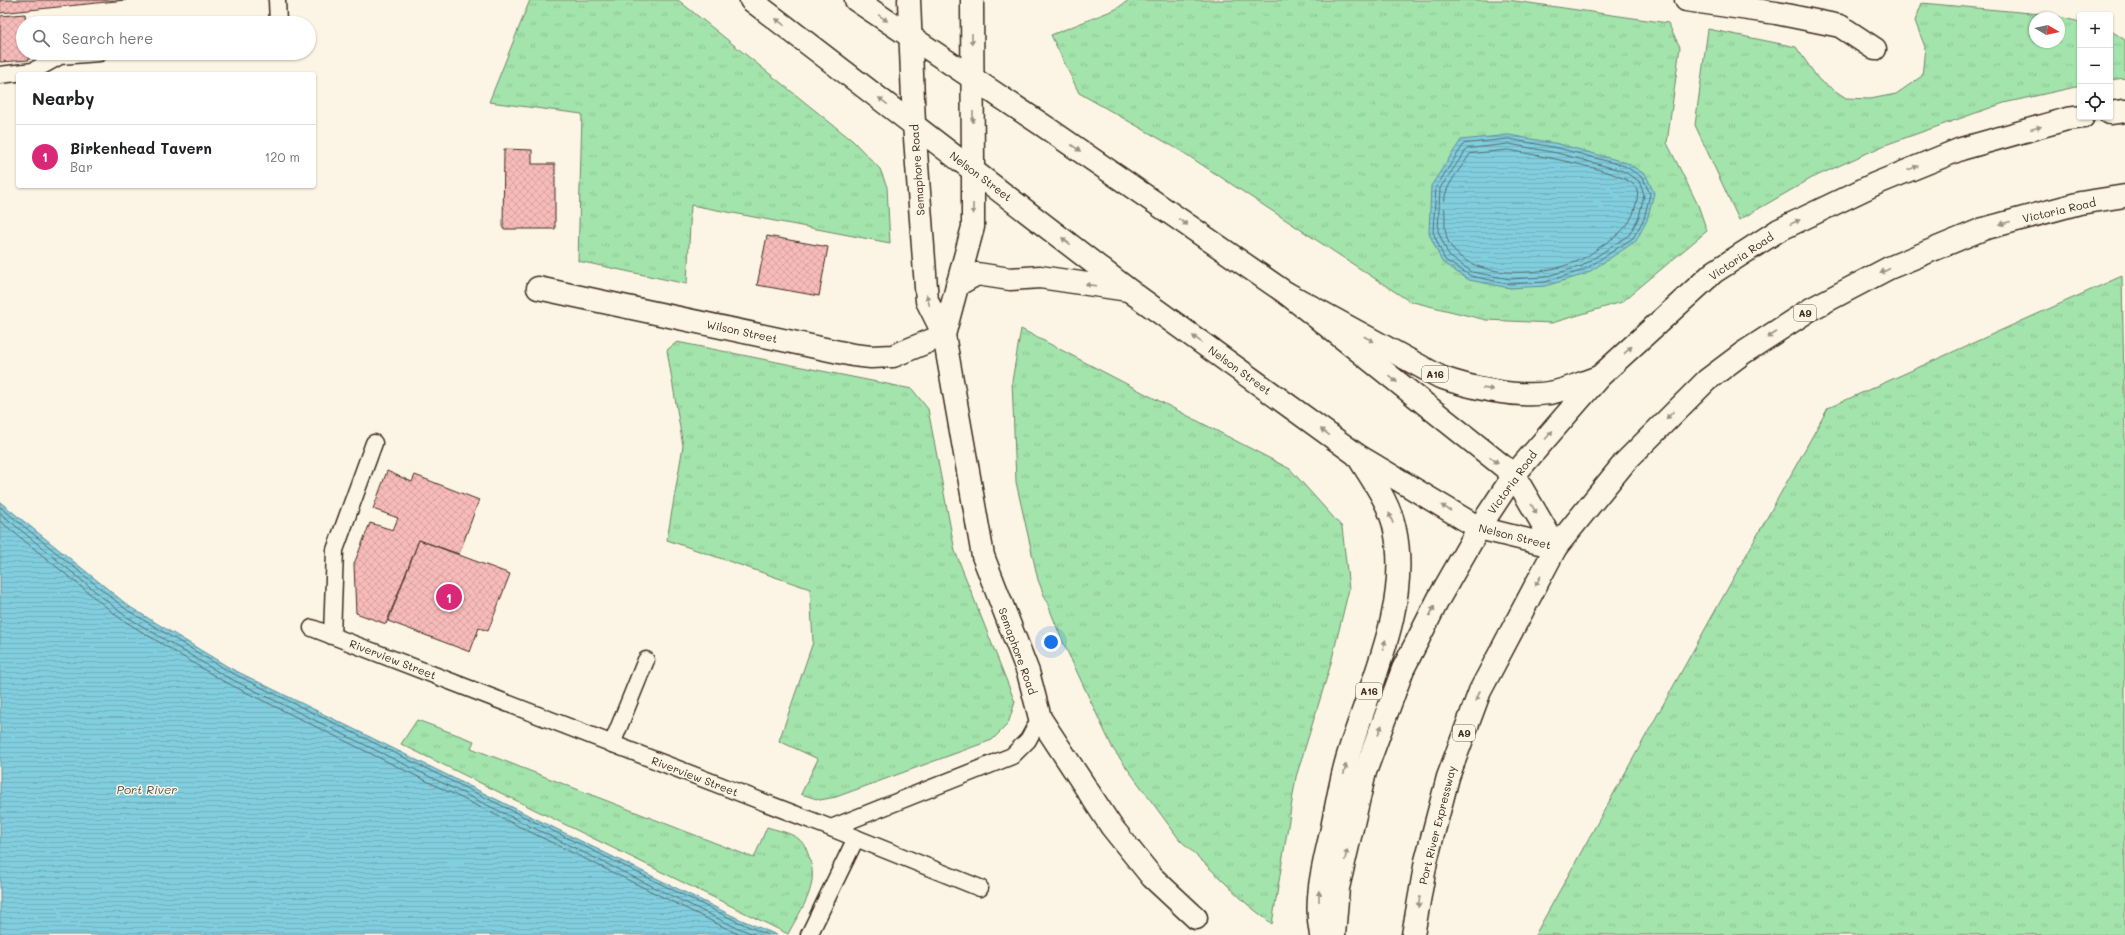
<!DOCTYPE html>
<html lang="en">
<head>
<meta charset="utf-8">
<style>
	:root { --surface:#fff; --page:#f6f6f6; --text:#202124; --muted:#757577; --line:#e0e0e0; --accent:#db2777 }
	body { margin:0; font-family:Mali,sans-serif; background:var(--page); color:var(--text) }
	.controls { position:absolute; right:12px; top:12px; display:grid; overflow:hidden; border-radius:4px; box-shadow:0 1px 3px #0004 }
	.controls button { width:36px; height:36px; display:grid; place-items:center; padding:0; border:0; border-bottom:1px solid var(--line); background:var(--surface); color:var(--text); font:20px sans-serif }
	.compass { position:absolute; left:2029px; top:12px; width:36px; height:36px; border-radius:50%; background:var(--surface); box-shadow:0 1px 3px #0004; rotate:99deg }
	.you { position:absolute; left:1051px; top:642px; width:14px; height:14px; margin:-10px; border:3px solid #fff; border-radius:50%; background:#1a73e8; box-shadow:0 0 0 6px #1a73e833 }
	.badge { display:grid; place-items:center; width:26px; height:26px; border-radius:50%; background:var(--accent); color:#fff; font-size:13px; font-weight:700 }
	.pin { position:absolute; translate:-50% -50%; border:2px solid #fff; box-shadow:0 1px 4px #0006 }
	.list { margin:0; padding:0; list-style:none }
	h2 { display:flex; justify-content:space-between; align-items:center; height:52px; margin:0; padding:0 16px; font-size:17px }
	h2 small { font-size:13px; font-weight:400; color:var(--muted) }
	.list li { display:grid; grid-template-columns:26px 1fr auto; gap:12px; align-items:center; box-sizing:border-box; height:64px; padding:0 16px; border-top:1px solid var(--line) }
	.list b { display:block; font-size:15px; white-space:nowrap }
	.list p { margin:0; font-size:13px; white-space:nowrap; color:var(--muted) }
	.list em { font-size:13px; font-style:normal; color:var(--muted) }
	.icon { flex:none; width:22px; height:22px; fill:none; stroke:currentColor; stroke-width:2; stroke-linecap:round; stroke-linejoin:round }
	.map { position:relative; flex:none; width:2125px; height:935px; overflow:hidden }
	.search { position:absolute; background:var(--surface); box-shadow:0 1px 3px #0004; left:16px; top:16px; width:300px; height:44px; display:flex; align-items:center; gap:10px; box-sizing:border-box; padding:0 14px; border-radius:22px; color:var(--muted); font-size:15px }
	.panel { position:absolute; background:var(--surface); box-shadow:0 1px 3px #0004; left:16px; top:72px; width:300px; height:116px; border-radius:4px }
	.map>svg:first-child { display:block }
</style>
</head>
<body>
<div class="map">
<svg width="2125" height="935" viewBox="0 0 2125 935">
	<defs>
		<pattern id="grass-tufts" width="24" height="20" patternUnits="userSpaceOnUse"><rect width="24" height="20" fill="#a3e3ac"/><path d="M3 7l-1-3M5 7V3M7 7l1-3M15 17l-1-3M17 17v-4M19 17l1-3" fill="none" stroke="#8dc394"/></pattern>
		<pattern id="water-rules" width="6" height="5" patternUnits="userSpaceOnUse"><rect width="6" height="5" fill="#81cedf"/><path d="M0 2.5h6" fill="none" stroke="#70b1bf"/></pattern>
		<pattern id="building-cross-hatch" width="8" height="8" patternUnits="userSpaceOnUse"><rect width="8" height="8" fill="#f7bbb9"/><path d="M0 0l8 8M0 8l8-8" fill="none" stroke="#d5a19f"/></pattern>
	</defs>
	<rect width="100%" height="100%" fill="#fcf5e5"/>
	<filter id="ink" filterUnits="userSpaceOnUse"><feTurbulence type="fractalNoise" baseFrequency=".025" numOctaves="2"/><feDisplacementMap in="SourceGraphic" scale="8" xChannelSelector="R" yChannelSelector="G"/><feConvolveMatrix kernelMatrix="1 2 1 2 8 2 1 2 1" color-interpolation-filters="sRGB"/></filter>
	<g filter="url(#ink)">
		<g fill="url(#grass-tufts)" stroke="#6f8665" fill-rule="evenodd">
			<path d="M530,0H678L853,141L880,169L887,187L890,243L691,205L687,284L578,261L582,114L489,102Z"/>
			<path d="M1129,0H1508L1668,23L1680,47L1667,143L1698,205L1707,231L1622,302L1552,323L1486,320L1409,301L1181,151L1079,93L1051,35L1116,9Z"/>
			<path d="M1922,3L2052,15L2080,22V86L2004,103L1885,145L1812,178L1739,220L1695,125L1708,29L1796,47L1819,80L1846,98L1870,99L1896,94L1922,76L1925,47L1915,21ZM2035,18H2059V42H2035Z"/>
			<path d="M2110,30L2125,40V78L2110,80Z"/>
			<path d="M2122,276L2125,437V935H1535L1828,408Z"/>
			<path d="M1021,329L1290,469L1342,527L1349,589L1330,667L1296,777L1272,924L1247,904L1179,839L1113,749L1062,640L1038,580L1016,482L1012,381Z"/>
			<path d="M677,342L912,389L928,409L955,551L1015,702L1008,724L992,740L836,797L820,800L801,794L818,759L779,741L813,642L810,589L667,540L683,446L667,350Z"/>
			<path d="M417,720L474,741L471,748L754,858L767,827C776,830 788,832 796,837C802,841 806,847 808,854C821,885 802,907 788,934L401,744Z"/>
		</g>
		<g fill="url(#water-rules)" stroke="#658c92">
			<path d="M1509,135L1559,144L1627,163L1646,175L1654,193L1647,220L1636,241L1586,274L1545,286L1510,288L1469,280L1442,262L1429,233L1431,186L1461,140Z"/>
			<path d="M0,502L130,607L230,668L737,918L777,935H0Z"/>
		</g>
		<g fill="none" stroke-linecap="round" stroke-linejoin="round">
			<g stroke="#576c6b" stroke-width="1">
				<path d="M1509,139L1558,148L1625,166L1643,178L1650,194L1644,219L1633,238L1584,270L1545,282L1510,284L1471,276L1445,260L1433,232L1436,187L1464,144Z"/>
				<path d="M1509,144L1557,153L1623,171L1639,181L1644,195L1639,217L1629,235L1582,266L1544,277L1510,279L1472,272L1449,256L1438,231L1440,188L1467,149Z"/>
				<path d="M1509,150C1534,155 1618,169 1634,185C1640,192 1637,200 1635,208C1630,227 1618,235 1603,245C1595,250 1588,257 1580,260C1540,279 1441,283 1445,220C1445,211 1443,198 1447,190C1452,178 1463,165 1470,154Z"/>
				<path d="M0,507L127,610L228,671L736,921L768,935"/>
				<path d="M0,513L124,615L225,676L733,926L756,935"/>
				<path d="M0,521L121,619L223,681L740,935"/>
			</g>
		</g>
		<g fill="url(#building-cross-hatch)" stroke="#3b2a1e">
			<path d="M0,0H126L0,13Z"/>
			<path d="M25,14L26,23H23V53H29V60L0,62V16Z"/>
			<path d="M504,149L532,150V164H555V229H503Z"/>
			<path d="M767,236L828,247L819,296L757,285Z"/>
			<path d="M387,471L412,482L415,475L479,500L459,554L419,540L386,624L356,613L354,564L370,523L393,530L398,518L373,509Z"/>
			<path d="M419,540L510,574L488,631L479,628L470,652L388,621Z"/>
		</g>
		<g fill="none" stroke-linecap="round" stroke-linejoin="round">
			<defs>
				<g id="service">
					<path d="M277,0L278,23"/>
					<path d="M0,75L33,71L60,56L99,53"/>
					<path d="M312,628L831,828L1012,756L1028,740L1040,718"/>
					<path d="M332,636L335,550L374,443"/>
					<path d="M612,744L646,660"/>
					<path d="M831,828L980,888"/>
					<path d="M809,935L856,838"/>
				</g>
				<g id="minor">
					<path d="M1686,0L1776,13L1840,26L1875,49"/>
					<path d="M914,124L927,301L944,335L983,556L1028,672L1040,718L1111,826L1152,877L1196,918"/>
					<path d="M538,288L853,355L871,357L893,356L944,335"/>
					<path d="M944,335L973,227V170"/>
				</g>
				<g id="secondary">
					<path d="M751,0L1130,291L1357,455L1479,528L1556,547"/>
					<path d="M856,0L1044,126L1286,293L1514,475L1556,547"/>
					<path d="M909,0L914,124"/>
					<path d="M972,0L973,170"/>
					<path d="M957,285L977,274L1010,279L1040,277L1128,290"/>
				</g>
				<g id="trunk">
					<path d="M2110,113L2125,111"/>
					<path d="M1286,293L1440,377C1471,388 1516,398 1549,393C1565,391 1583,382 1599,377"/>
					<path d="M1321,935C1314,900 1323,867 1331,833C1336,809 1340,783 1347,759C1368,688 1411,606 1395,530C1390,503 1371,478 1357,455"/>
					<path d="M1334,935L1338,888L1365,772L1403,669L1439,598L1479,528L1514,475L1599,377L1714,272L1779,230L1875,184L1961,149L2067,119L2083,117"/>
					<path d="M1413,935L1426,861L1448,777L1480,691L1556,547L1625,462L1707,380L1743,353L1811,309L1889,268L1983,229L2080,203L2125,196"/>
				</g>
			</defs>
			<use href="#service" stroke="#3b2a1e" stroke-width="19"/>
			<use href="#minor" stroke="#3b2a1e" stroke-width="25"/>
			<use href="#secondary" stroke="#3b2a1e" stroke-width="25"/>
			<use href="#trunk" stroke="#3b2a1e" stroke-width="25"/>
			<use href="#service" stroke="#fcf5e5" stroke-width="16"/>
			<use href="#minor" stroke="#fcf5e5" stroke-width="22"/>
			<use href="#secondary" stroke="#fcf5e5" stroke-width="22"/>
			<use href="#trunk" stroke="#fcf5e5" stroke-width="22"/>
		</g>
		<defs><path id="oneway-solid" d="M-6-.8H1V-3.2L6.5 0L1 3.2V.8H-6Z"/></defs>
		<g fill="#9c9082">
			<use href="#oneway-solid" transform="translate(883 18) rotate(34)"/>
			<use href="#oneway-solid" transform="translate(780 22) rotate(-143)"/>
			<use href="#oneway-solid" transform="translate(972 39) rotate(90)"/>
			<use href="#oneway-solid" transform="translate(883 101) rotate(-143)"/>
			<use href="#oneway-solid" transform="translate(973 117) rotate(90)"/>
			<use href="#oneway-solid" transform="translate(2036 128) rotate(-15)"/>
			<use href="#oneway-solid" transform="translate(1076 148) rotate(35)"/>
			<use href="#oneway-solid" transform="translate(1913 168) rotate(-22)"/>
			<use href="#oneway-solid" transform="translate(973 209) rotate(90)"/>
			<use href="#oneway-solid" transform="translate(1183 222) rotate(35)"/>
			<use href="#oneway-solid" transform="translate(1795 222) rotate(-26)"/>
			<use href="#oneway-solid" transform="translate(2005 223) rotate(165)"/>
			<use href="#oneway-solid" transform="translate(1066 241) rotate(-142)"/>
			<use href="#oneway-solid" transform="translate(1885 271) rotate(153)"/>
			<use href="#oneway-solid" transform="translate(1091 285) rotate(-172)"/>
			<use href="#oneway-solid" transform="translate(928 300) rotate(-104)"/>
			<use href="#oneway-solid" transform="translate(1772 335) rotate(147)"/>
			<use href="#oneway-solid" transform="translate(1197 339) rotate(-144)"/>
			<use href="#oneway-solid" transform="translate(1369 339) rotate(28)"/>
			<use href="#oneway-solid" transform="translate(1628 350) rotate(-43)"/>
			<use href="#oneway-solid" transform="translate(1393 379) rotate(39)"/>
			<use href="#oneway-solid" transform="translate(1488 389) rotate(8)"/>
			<use href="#oneway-solid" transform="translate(1670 415) rotate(135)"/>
			<use href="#oneway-solid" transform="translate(1325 432) rotate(-144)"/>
			<use href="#oneway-solid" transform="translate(1549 435) rotate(-49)"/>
			<use href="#oneway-solid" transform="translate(1494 460) rotate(38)"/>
			<use href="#oneway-solid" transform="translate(1446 508) rotate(-149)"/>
			<use href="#oneway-solid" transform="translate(1534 509) rotate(60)"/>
			<use href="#oneway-solid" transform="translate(1391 518) rotate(-110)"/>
			<use href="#oneway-solid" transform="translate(1538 581) rotate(118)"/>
			<use href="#oneway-solid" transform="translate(1432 611) rotate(-63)"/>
			<use href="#oneway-solid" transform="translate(1384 645) rotate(-74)"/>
			<use href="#oneway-solid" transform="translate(1478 696) rotate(111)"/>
			<use href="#oneway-solid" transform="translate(1380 730) rotate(-70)"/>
			<use href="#oneway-solid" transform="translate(1345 769) rotate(-77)"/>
			<use href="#oneway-solid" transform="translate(1346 855) rotate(-77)"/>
			<use href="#oneway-solid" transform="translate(1319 896) rotate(-91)"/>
			<use href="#oneway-solid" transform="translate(1419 902) rotate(100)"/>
		</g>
	</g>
	<g text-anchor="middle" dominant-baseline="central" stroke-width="3" stroke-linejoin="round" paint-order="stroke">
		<g fill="#fcf5e5" stroke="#75675a" stroke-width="1">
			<rect x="1794" y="305" width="22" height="16" rx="3"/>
			<rect x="1422" y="366" width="26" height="16" rx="3"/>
			<rect x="1356" y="683" width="26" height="16" rx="3"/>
			<rect x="1453" y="725" width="22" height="16" rx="3"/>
		</g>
		<g font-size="10" font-weight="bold" fill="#3b2a1e">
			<text x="1805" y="313">A9</text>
			<text x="1435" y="374">A16</text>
			<text x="1369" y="691">A16</text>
			<text x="1464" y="733">A9</text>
		</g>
		<g font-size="11" fill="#3b2a1e" stroke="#fcf5e5">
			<text transform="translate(917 170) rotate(-94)">Semaphore Road</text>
			<text transform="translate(981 176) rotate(37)">Nelson Street</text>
			<text transform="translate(2059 210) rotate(-13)">Victoria Road</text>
			<text transform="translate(1741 256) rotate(-34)">Victoria Road</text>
			<text transform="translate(742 331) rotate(12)">Wilson Street</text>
			<text transform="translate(1240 370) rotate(36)">Nelson Street</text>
			<text transform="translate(1512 482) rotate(-54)">Victoria Road</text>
			<text transform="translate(1515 536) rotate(14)">Nelson Street</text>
			<text transform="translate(1018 651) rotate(70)">Semaphore Road</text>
			<text transform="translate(393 659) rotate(21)">Riverview Street</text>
			<text transform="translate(695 776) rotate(21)">Riverview Street</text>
			<text transform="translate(1437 825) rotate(-76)">Port River Expressway</text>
		</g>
		<g font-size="12" font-style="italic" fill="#4c534e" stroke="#fcf5e5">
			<text x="147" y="789">Port River</text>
		</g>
	</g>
</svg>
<div class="controls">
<button>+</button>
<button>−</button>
<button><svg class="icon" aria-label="locate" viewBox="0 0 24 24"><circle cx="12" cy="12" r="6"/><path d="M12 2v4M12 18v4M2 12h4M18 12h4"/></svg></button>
</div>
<svg class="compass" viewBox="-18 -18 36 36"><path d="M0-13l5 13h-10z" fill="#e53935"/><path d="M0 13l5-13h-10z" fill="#757577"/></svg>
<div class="you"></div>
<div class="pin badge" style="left:449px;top:597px">1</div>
<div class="search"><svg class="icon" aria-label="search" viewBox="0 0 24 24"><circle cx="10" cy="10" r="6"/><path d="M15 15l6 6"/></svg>Search here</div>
<section class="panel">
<h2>Nearby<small></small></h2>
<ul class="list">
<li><span class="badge">1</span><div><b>Birkenhead Tavern</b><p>Bar</p></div><em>120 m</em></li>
</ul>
</section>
</div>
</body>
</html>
